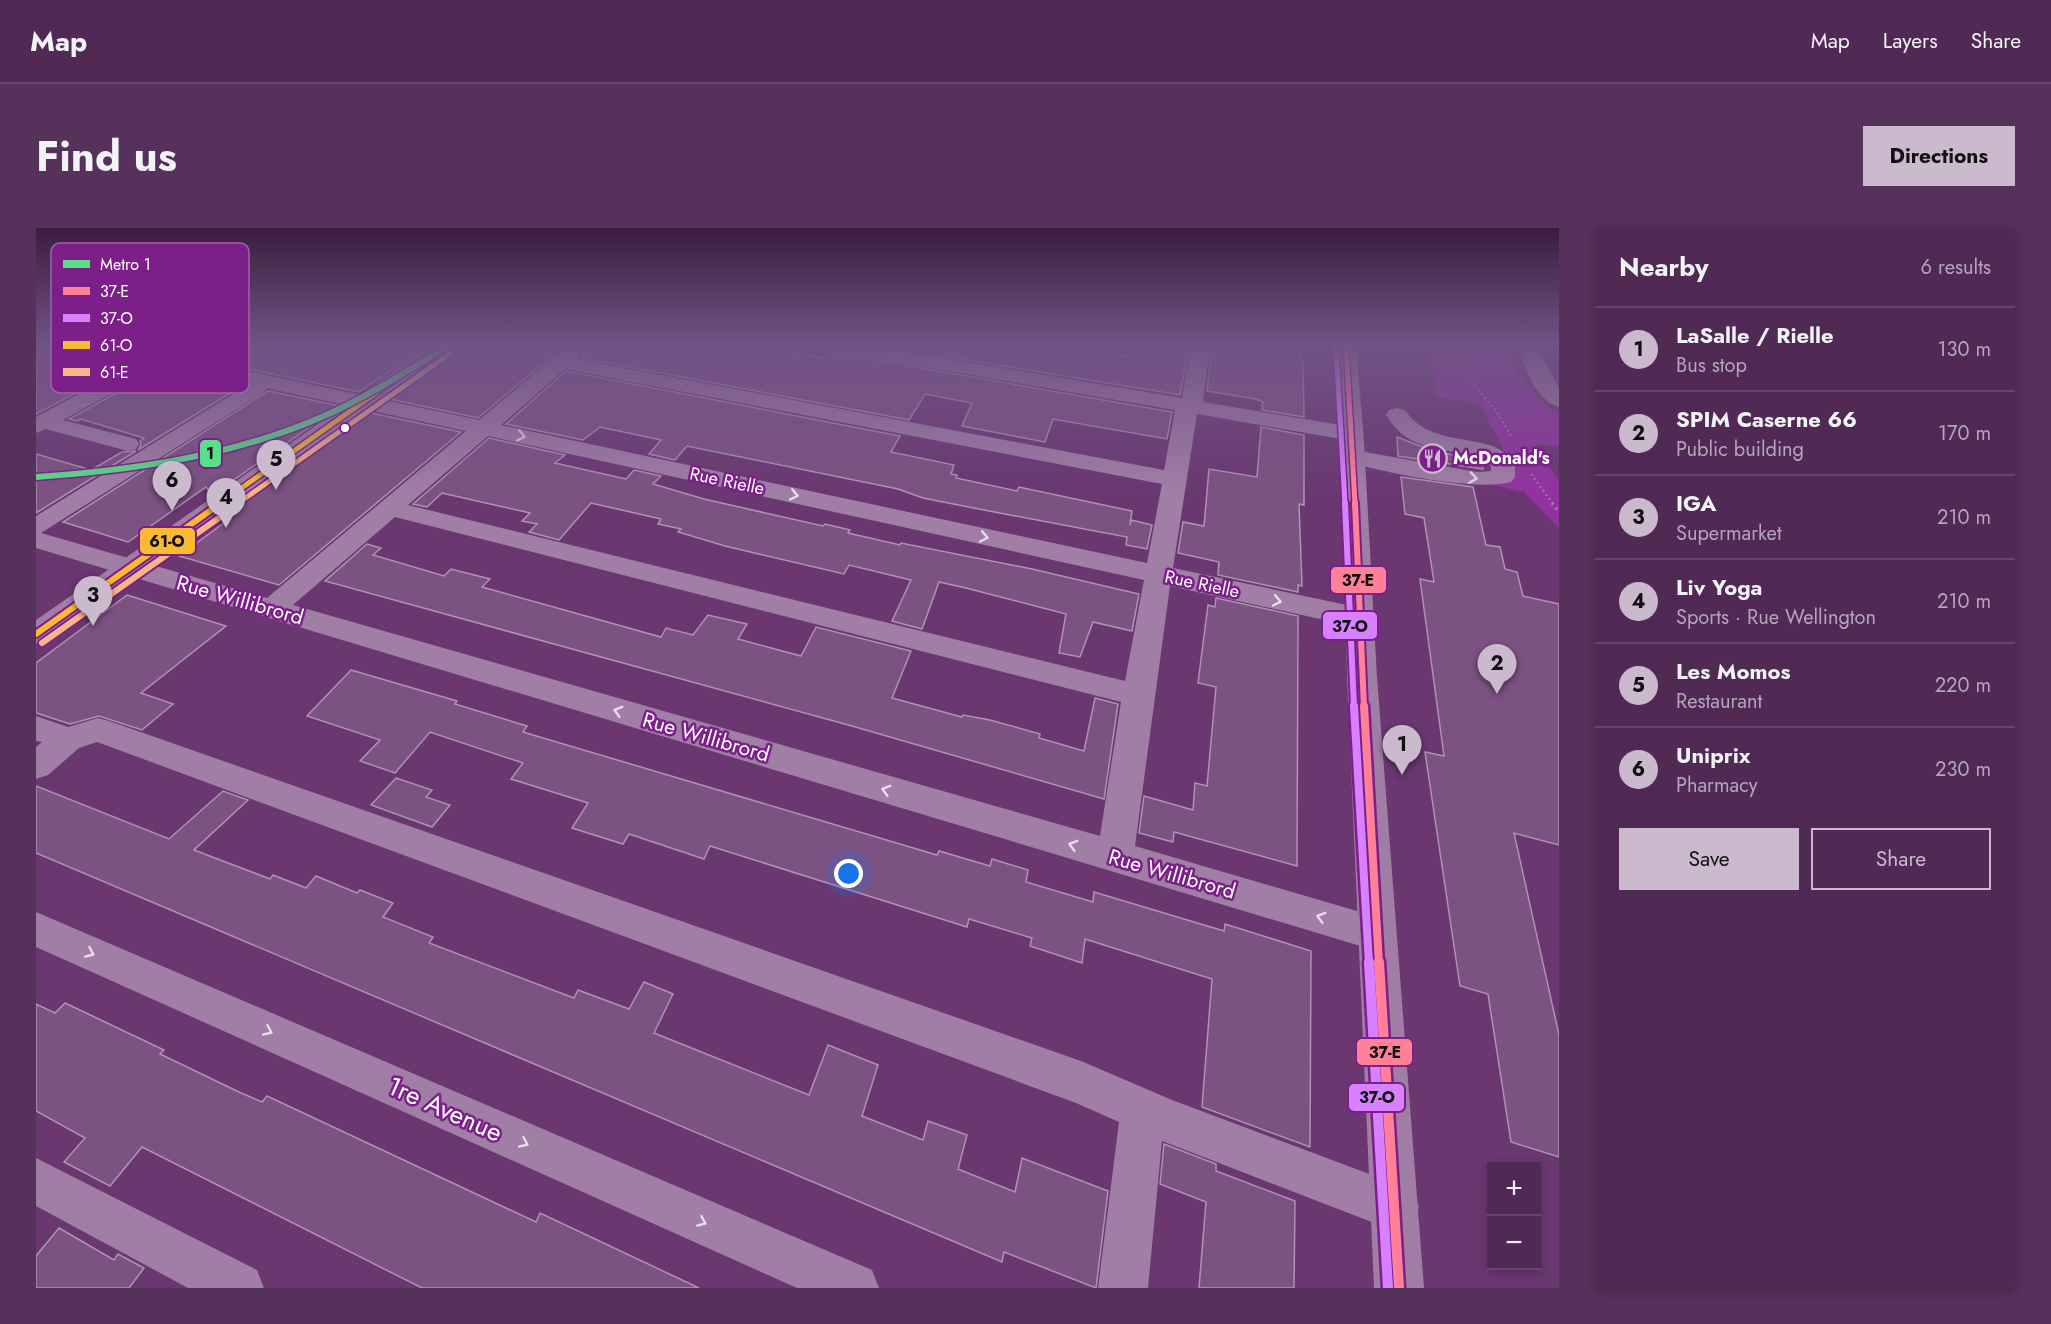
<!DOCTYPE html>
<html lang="en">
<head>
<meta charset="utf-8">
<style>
	:root { --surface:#502955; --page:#56315b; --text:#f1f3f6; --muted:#b4a6b9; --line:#67456c; --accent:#cbb9cd }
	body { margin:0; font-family:Jost,sans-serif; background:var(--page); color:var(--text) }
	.controls { position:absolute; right:18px; bottom:18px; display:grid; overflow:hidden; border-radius:0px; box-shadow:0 3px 9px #0003 }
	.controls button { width:54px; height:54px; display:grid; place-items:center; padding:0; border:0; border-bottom:2px solid var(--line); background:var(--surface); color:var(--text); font:30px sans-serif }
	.you { position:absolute; left:813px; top:646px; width:21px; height:21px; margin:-15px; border:4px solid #fff; border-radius:50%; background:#1a73e8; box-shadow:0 0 0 9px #1a73e833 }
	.badge { display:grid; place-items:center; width:39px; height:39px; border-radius:50%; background:var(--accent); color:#111; font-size:20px; font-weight:700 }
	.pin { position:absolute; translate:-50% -50px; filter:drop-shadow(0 2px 3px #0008) }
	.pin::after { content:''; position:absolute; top:32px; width:21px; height:18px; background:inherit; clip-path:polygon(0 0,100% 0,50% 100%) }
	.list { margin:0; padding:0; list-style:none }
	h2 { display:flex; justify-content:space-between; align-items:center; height:78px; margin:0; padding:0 24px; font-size:26px }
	h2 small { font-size:20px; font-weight:400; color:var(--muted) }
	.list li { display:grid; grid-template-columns:39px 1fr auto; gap:18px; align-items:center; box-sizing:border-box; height:84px; padding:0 24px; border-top:2px solid var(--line) }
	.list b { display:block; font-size:22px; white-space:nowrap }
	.list p { margin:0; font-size:20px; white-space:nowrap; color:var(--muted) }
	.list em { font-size:20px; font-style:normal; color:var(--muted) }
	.actions { display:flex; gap:12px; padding:18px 24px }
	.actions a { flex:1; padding:14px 0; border:2px solid var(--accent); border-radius:0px; text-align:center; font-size:21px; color:var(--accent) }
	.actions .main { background:var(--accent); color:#111 }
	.map { position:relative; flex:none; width:1523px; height:1060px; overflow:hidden; border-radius:0px }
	header { display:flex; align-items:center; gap:36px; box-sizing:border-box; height:84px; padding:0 30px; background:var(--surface); border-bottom:2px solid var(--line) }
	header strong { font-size:28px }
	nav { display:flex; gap:33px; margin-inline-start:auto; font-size:21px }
	.intro { display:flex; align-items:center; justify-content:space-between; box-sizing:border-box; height:144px; padding:0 36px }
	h1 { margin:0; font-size:42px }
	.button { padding:15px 27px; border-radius:0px; background:var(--accent); color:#111; font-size:21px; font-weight:700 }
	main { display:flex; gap:36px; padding:0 36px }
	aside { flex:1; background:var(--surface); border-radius:0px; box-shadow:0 3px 9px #0003 }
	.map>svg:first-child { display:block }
</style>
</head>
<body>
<header>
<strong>Map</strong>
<nav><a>Map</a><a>Layers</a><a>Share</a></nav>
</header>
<div class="intro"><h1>Find us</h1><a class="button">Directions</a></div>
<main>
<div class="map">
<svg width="1523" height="1060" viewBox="0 0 1523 1060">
	<rect width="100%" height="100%" fill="#6a3771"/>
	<path fill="#91339f" d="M1381,116H1467C1481,147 1495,167 1523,187V218L1500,216L1523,254V300L1488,264L1452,256L1475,253L1470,226L1444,176L1401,169L1394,118Z"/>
	<g fill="#7c5282" stroke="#af92b4" stroke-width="1.5">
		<path d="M92,116H394L323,164Z"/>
		<path d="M421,116H531L442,190L349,170Z"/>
		<path d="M550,116H701L788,130V123L1136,184L1131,211L1017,191L1009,214L926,198L936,175L889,166L873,192L545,130L553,120Z"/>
		<path d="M833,116H1009L1092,129L1096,116H1153L1144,167Z"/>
		<path d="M1176,116H1263L1264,132H1267L1268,189L1226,182L1227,174L1220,171L1171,163Z"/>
		<path d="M0,121L50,131L51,122L100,133L0,186Z"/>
		<path d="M127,139L207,157L102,222L105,217L104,213L108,210L45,191L41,193L33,191Z"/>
		<path d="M530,143L864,208L855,224L918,237L915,246L921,247L920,250L981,263L983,259L1096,283L1094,297L1095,292L1116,297L1111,321L1090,317L1091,309L953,283L887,270L862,261L651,218L639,232L613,226L625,212L564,199L547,212L470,196Z"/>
		<path d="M232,163L304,178L176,267L170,259L92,314L27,294Z"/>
		<path d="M330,184L425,204L243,357L143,328L193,291L190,285Z"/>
		<path d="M1225,199L1268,207V277L1263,276L1266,358L1262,357V364L1182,347L1183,334L1142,325L1147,294L1168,298L1173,241L1221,249Z"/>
		<path d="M1361,209L1392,221L1446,234L1447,241L1362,228Z"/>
		<path d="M453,210L529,227L519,235L590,251L598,242L625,248L617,256L668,271L787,298L789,296L814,302L812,305L864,317L865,315L996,341L1103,366L1096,403L1057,394L1044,429L1023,425L1030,386L930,360L903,354L886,401L856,393L875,352L813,337L808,346L689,318L642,304L645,301L622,296L625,291L555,275L523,312L493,304L501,296L486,293L494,285L406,265L391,279L377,276Z"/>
		<path d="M100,223L0,285V226L55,242L86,224Z"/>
		<path d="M1365,249L1437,259L1450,317L1464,319L1469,341L1481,344L1487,368L1523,376V617L1478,605L1523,807V929L1475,914L1452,766L1424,758L1389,524L1408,528L1384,351L1398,354L1388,290L1369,286Z"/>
		<path d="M331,316L345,320L337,327L408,348L415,341L454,351L446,359L625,409L630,400L657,407L672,387L711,396L702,411L765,428L780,399L875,423L856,470L926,489L927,487L954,492L1004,506L1003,510L1048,523L1059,470L1082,476L1068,571L816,498L289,353Z"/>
		<path d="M91,367L190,398L105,465L137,476L106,502L63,488L34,496L0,485V435Z"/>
		<path d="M1180,370L1262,388L1261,638L1138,604L1137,614L1103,605L1108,568L1157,582L1159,555L1171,558L1180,459L1162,455L1172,377L1179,379Z"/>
		<path d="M315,442L421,473L419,476L491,498L487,504L901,627L903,623L954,638L956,631L992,642L990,654L1057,674L1058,664L1188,703L1189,696L1275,723L1274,919L1166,879L1176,751L1049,711L1046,735L994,718L996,710L933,691L931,699L674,618L668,631L593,606L587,616L536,600L552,575L475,551L487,535L394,504L359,545L324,533L344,512L271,488Z"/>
		<path d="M360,550L396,562L390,569L414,577L396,599L335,577Z"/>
		<path d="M0,558L133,611L187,563L212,572L158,622L234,651L237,647L270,660L280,648L321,665L324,662L357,675L347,689L397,709L393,715L538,770L542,762L593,781L608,754L637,766L618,805L773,867L792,817L842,837L826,888L887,912L892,893L931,907L922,941L979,964L986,930L1072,963L1060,1060L968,1024L966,1034L0,625Z"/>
		<path d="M29,775L128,822L124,826L203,864L226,874L231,868L500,994L504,985L663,1060H386L106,919L74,958L28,934L49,910L0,883V776L19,785Z"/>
		<path d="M1128,916L1180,936V943L1259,973L1258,1060H1163L1170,974L1124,956Z"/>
		<path d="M23,1000L78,1032L82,1026L108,1040L93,1060H0V1028Z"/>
	</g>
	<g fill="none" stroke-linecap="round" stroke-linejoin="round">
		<g stroke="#a07ea6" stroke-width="2" stroke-dasharray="2 3" stroke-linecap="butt">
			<path d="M1403,116L1461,184L1476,210"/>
			<path d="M1495,246L1517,276"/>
		</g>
		<path stroke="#a07ea6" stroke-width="3" stroke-dasharray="2 4" stroke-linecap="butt" d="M1516,275L1523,284"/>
		<g fill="#a07ea6" fill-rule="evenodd">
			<path d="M49,116H83L443,192L534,116H547L551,120L540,131L1128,242L1139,182L790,122L780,116H822L1146,170L1155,116H1174L1167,174L1317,199L1325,201L1328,206L1325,211L1317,213L1161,186L1137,340L1325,380L1335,383L1339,390L1335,397L1325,400L1134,358L1099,618L1355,693L1360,705L1355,717L1341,723L0,320V288L213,156L127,137L27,192L100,211L103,216L100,221L92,223L10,201L0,205V189L106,132L51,120ZM529,141L1126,256L1111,335L465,197ZM231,160L430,203L231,370L5,305L228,164ZM452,208L1108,352L1089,453L372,277ZM359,289L1085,474L1064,608L257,377Z"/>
			<path d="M1481,116H1500L1523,160V179C1500,174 1487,136 1481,116Z"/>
			<path d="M1361,180L1369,182C1397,224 1455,200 1479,235V249L1475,254C1437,264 1350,244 1310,234L1306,229L1310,224L1318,222L1441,244L1455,243V238L1447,232C1408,217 1374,227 1350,187L1353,182Z"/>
			<path d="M0,488L32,499L62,490L73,493L1045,833L1136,872L1376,962L1383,979L1376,996L1359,1003L1126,913L1112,1060H1062L1083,894L1040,875L61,514L43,520L12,547L0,551V519L6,514L0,513Z"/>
			<path d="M0,684L836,1042L843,1060H761L0,719Z"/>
			<path d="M0,930L221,1042L228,1060H152L0,978Z"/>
		</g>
		<g fill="#a07da4" fill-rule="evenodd">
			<path d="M397,116H419L10,413L0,416V392Z"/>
			<path d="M1300,116H1320L1328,214L1341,449L1388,1060H1338L1311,449L1306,214Z"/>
		</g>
		<defs>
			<path id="bus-1-far3" d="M1310,116L1319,276"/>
			<path id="bus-1-far2" d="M1319,275L1328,479"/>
			<path id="bus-1-far1" d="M1328,478L1343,736"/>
			<path id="bus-1" d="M1343,734L1363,1060"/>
			<path id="bus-2-far3" d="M1300,117L1309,276"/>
			<path id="bus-2-far2" d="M1309,275L1318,479"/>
			<path id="bus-2-far1" d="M1318,478L1333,736"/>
			<path id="bus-2" d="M1333,734L1352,1060"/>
			<path id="bus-3-far1" d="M183,276L409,116"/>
			<path id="bus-3" d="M0,406L185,275"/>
			<path id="bus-4-far1" d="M201,276L415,125"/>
			<path id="bus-4" d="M6,415L204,275"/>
		</defs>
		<use href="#bus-1-far3" stroke="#7c1f89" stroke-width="8"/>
		<use href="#bus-1-far2" stroke="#7c1f89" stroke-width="10"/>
		<use href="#bus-1-far1" stroke="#7c1f89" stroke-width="13"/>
		<use href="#bus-1" stroke="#7c1f89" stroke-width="15"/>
		<use href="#bus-2-far3" stroke="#7c1f89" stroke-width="8"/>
		<use href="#bus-2-far2" stroke="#7c1f89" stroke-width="10"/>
		<use href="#bus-2-far1" stroke="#7c1f89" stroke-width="13"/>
		<use href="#bus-2" stroke="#7c1f89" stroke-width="15"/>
		<use href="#bus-3-far1" stroke="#7c1f89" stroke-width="8"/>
		<use href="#bus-3" stroke="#7c1f89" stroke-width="10"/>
		<use href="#bus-4-far1" stroke="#7c1f89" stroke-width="8"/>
		<use href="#bus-4" stroke="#7c1f89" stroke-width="10"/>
		<use href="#bus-1-far3" stroke="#ff8098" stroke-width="5"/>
		<use href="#bus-1-far2" stroke="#ff8098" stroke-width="6"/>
		<use href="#bus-1-far1" stroke="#ff8098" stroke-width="8"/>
		<use href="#bus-1" stroke="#ff8098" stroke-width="10"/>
		<use href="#bus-2-far3" stroke="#d880ff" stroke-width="5"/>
		<use href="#bus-2-far2" stroke="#d880ff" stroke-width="6"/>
		<use href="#bus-2-far1" stroke="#d880ff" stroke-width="8"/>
		<use href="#bus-2" stroke="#d880ff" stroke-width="10"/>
		<use href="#bus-3-far1" stroke="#fab933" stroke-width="5"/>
		<use href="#bus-3" stroke="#fab933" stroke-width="6"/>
		<use href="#bus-4-far1" stroke="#f7b688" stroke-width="5"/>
		<use href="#bus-4" stroke="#f7b688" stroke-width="6"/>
		<defs>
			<path id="metro-1" d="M0,249C99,242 197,228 288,188C333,168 374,141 415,116"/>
		</defs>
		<use href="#metro-1" stroke="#7c1f89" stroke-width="9"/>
		<use href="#metro-1" stroke="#5bde8a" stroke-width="6"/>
	</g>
	<defs><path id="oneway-chevron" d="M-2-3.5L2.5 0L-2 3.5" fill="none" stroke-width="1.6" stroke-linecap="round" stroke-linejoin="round" transform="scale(1.5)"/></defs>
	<g stroke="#e7dfe9">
		<use href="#oneway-chevron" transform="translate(485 208) rotate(12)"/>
		<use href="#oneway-chevron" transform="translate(1437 250) rotate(9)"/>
		<use href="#oneway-chevron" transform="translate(758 267) rotate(12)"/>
		<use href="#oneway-chevron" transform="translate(948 309) rotate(12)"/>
		<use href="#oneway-chevron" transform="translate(1241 373) rotate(12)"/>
		<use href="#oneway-chevron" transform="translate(582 483) rotate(-164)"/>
		<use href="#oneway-chevron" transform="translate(850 562) rotate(-164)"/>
		<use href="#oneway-chevron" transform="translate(1037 617) rotate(-164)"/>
		<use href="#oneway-chevron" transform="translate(1285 689) rotate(-164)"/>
		<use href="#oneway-chevron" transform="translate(54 725) rotate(24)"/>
		<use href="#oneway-chevron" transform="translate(232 803) rotate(24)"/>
		<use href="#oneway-chevron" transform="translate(488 915) rotate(24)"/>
		<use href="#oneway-chevron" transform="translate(666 994) rotate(24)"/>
	</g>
	<linearGradient id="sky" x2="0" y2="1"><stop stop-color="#3a1e3e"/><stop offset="0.44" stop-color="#705386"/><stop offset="1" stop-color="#705386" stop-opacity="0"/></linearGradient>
	<rect width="1523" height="264" fill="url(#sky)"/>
	<defs>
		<symbol id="restaurant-ring" viewBox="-11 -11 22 22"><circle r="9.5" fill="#7c1f89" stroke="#cbb9cd" stroke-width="1.5"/><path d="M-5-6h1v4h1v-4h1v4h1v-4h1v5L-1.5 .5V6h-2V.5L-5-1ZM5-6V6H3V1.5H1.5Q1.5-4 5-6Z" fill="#cbb9cd"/></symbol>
	</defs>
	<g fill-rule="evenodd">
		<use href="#restaurant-ring" x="1380" y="214" width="33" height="33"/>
	</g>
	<circle fill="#fff" stroke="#7c1f89" stroke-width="2" cx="309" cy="200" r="5"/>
	<g text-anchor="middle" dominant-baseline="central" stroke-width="5" stroke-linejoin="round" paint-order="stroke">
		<g font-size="18" font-weight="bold" fill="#fff" stroke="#7c1f89" text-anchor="start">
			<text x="1417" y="230">McDonald's</text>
		</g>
		<g font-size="18" fill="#fff" stroke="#7c1f89">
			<text transform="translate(691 253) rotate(12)">Rue Rielle</text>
			<text transform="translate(1166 356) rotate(12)">Rue Rielle</text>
		</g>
		<g font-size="21" fill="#fff" stroke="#7c1f89">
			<text transform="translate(204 372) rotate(16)">Rue Willibrord</text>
			<text transform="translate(670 509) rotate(16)">Rue Willibrord</text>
			<text transform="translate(1136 646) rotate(16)">Rue Willibrord</text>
		</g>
		<g font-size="26" fill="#fff" stroke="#7c1f89">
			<text transform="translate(409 881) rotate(24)">1re Avenue</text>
		</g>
	</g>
	<rect x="15" y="15" width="198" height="150" rx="9" fill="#7c1f89" stroke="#a362ac" stroke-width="1.5"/>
	<rect x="27" y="32" width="27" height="8" fill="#5bde8a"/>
	<rect x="27" y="59" width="27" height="8" fill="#ff8098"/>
	<rect x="27" y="86" width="27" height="8" fill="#d880ff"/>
	<rect x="27" y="113" width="27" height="8" fill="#fab933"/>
	<rect x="27" y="140" width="27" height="8" fill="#f7b688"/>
	<g font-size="16" fill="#fff">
		<text x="64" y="42">Metro 1</text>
		<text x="64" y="69">37-E</text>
		<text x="64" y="96">37-O</text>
		<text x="64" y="123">61-O</text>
		<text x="64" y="150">61-E</text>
	</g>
	<g stroke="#7c1f89" stroke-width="2">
		<rect x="163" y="211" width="23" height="29" rx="6" fill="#5bde8a"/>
		<rect x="103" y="299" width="57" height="28" rx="6" fill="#fab933"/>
		<rect x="1294" y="338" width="57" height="28" rx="6" fill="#ff8098"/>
		<rect x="1286" y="383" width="56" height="29" rx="6" fill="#d880ff"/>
		<rect x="1320" y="810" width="57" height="28" rx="6" fill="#ff8098"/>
		<rect x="1312" y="855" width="57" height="29" rx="6" fill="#d880ff"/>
	</g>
	<g font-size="16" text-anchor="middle" font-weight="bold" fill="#111">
		<text x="174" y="231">1</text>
		<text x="131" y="319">61-O</text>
		<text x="1322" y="358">37-E</text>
		<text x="1314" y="404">37-O</text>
		<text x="1349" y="830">37-E</text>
		<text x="1341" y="875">37-O</text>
	</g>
</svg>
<div class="controls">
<button>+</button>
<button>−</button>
</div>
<div class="you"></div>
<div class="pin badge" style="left:1366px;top:547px">1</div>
<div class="pin badge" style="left:1461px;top:466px">2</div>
<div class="pin badge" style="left:57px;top:398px">3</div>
<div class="pin badge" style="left:190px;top:300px">4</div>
<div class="pin badge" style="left:240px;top:262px">5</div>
<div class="pin badge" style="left:136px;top:283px">6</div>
</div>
<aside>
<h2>Nearby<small>6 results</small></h2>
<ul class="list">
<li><span class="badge">1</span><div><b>LaSalle / Rielle</b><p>Bus stop</p></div><em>130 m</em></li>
<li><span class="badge">2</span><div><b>SPIM Caserne 66</b><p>Public building</p></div><em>170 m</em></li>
<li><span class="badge">3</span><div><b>IGA</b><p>Supermarket</p></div><em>210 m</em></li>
<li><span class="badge">4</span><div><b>Liv Yoga</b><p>Sports · Rue Wellington</p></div><em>210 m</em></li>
<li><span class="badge">5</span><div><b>Les Momos</b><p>Restaurant</p></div><em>220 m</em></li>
<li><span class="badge">6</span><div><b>Uniprix</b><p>Pharmacy</p></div><em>230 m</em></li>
</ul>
<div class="actions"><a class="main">Save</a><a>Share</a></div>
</aside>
</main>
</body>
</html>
